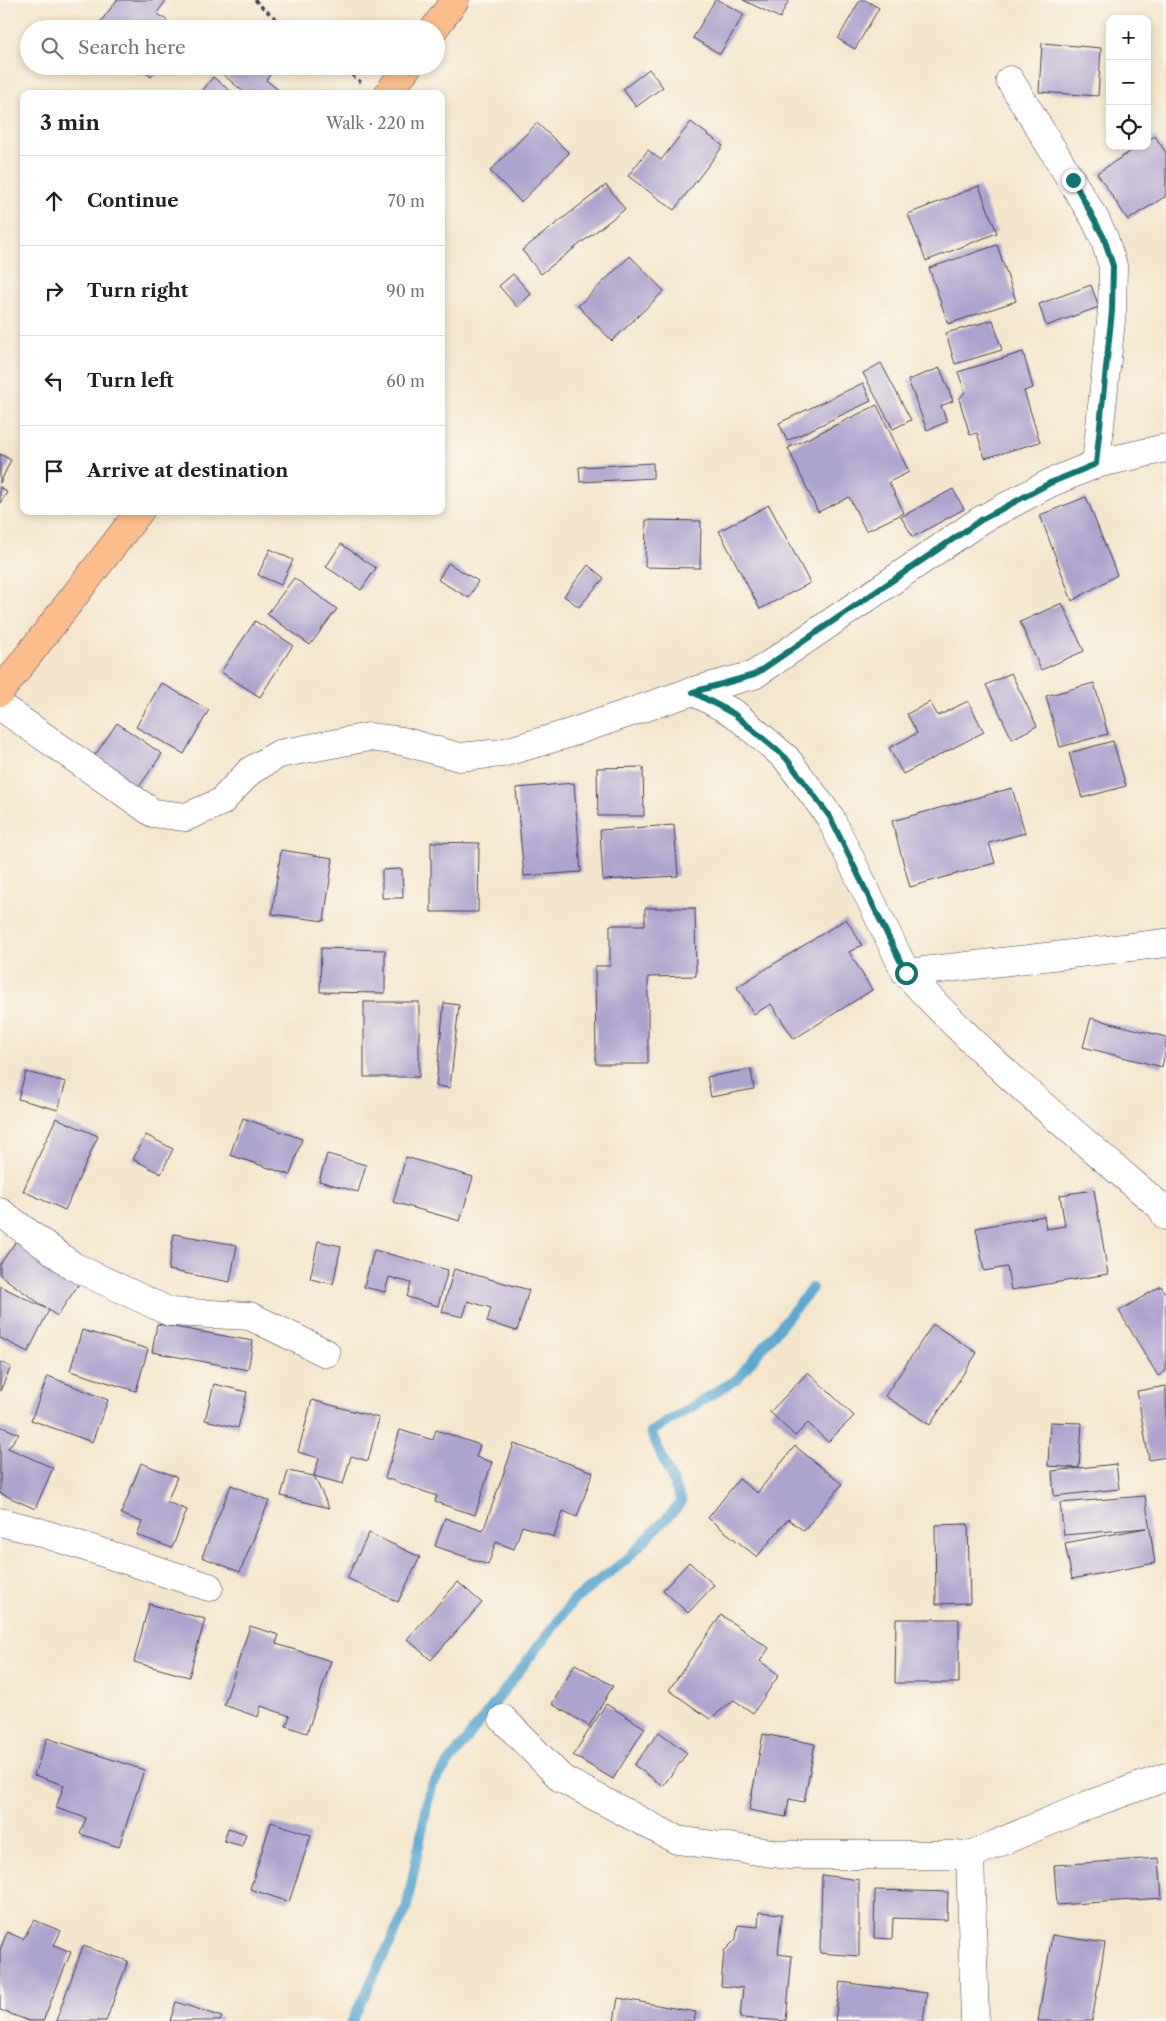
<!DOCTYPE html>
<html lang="en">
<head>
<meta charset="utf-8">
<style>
	:root { --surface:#fff; --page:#f2f2f2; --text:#202124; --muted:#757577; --line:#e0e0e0 }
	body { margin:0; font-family:"Libre Caslon Text",serif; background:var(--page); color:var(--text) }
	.controls { position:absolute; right:15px; top:15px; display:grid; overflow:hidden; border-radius:10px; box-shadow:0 2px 8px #0003 }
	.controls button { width:45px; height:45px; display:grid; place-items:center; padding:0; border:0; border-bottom:1px solid var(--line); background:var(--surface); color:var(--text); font:25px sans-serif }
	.stop { position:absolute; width:15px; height:15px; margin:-11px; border:4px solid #0f766e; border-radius:50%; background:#fff }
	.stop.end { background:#0f766e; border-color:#fff; box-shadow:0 1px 5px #0008 }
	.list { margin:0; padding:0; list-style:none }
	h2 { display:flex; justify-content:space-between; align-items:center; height:65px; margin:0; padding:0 20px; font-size:21px }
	h2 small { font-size:16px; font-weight:400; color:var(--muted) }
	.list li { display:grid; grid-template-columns:32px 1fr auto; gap:15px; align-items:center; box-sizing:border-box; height:90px; padding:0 20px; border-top:1px solid var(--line) }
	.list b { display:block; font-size:19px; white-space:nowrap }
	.list em { font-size:16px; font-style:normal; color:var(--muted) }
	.icon { flex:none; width:28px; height:28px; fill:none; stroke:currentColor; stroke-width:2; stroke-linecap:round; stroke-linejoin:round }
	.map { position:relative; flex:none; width:1166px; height:2021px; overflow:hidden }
	.search { position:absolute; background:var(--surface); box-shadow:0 2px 8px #0003; left:20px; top:20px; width:425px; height:55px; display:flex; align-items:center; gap:12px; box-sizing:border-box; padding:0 18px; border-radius:28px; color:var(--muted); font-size:19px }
	.panel { position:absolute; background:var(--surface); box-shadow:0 2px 8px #0003; left:20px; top:90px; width:425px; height:425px; border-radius:10px }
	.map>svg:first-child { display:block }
</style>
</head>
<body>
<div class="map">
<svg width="1166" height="2021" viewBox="0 0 1166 2021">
	<rect width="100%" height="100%" fill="#fbf7ec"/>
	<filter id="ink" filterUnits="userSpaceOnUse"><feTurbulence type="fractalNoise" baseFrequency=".02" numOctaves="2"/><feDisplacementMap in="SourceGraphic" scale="10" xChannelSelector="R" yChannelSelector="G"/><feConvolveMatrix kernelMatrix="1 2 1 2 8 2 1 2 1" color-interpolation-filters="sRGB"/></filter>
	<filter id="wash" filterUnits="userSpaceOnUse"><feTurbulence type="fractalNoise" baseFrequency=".0096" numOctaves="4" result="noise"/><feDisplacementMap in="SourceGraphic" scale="20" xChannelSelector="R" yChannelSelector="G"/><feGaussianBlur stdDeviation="1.12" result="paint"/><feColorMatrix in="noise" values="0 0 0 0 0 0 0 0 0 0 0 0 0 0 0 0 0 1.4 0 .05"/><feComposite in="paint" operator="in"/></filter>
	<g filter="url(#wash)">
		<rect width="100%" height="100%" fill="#f4e6cc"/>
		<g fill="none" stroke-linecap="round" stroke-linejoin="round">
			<path stroke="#59a7d2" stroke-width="10" d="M352,2021L406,1910L431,1786L573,1601L626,1560L682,1502L651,1432L737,1379L812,1288"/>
		</g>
		<g id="blocks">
			<g fill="#ada3cf">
				<path d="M117,0H166L157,13L178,29H95Z"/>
				<path d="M715,0H718L744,14L720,54L693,38Z"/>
				<path d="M743,0H789L780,18Z"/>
				<path d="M860,0H865L879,8L855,49L838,39Z"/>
				<path d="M1042,43L1101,48L1098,96L1039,92Z"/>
				<path d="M137,66H160L151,77Z"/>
				<path d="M213,66H277L266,80L281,92L280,94H246Z"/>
				<path d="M649,69L663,87L636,107L623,89Z"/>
				<path d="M213,77L234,94H200Z"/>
				<path d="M691,122L723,146L674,210L628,176L648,150L661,160Z"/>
				<path d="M537,123L569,153L521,202L490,171Z"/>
				<path d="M1155,136L1166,153V196L1128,220L1097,173L1139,146H1147V141Z"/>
				<path d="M606,185L625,209L541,274L522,250Z"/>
				<path d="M979,186L997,233L926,261L908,214Z"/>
				<path d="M997,245L1016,301L948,324L929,268Z"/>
				<path d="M630,256L664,291L612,341L578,306Z"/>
				<path d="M513,274L531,294L517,307L499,286Z"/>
				<path d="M1091,285L1099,307L1046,326L1039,304Z"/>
				<path d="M993,320L1002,350L955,364L946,333Z"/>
				<path d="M1023,352L1033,388L1024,391L1040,442L985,458L977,433L970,435L959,399L965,392L958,372Z"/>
				<path d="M881,363L911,420L893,429L863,373Z"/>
				<path d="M940,368L953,401L941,406L947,422L927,430L908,380Z"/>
				<path d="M863,383L871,401L787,441L779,423Z"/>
				<path d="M877,405L909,472L889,482L904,513L866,531L849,497L818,512L788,448Z"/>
				<path d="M0,454L11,460L0,483Z"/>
				<path d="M653,463V478L580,482L579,467Z"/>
				<path d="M0,487L7,492L0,504Z"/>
				<path d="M953,489L964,509L913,537L901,517Z"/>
				<path d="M1086,497L1117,575L1072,601L1040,515Z"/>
				<path d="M769,505L810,583L760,609L719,531Z"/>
				<path d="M646,520L701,521L700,568L645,567Z"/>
				<path d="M341,544L376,568L361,590L326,567Z"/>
				<path d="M270,549L293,560L281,585L258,575Z"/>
				<path d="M448,563L478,581L469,598L438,580Z"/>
				<path d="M588,565L604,578L579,607L564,596Z"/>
				<path d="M294,578L337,609L310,645L267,614Z"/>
				<path d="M1062,603L1084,651L1041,670L1020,622Z"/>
				<path d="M255,621L293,645L260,697L221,672Z"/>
				<path d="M1011,673L1037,726L1012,739L986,685Z"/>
				<path d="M161,683L209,710L184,754L136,727Z"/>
				<path d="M1094,683L1108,734L1060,747L1046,696Z"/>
				<path d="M968,701L984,732L903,774L889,748L917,733L907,714L930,702L938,716Z"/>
				<path d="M117,723L162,754L134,794L89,764Z"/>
				<path d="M1113,741L1126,786L1082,798L1069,753Z"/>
				<path d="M643,767L644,816H598L597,768Z"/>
				<path d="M574,783L581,872L524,876L516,788Z"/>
				<path d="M1012,788L1025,833L989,843L995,863L910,887L892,821Z"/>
				<path d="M674,825L678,876L603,880L600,830Z"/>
				<path d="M431,842L479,843L478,912H431Z"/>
				<path d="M281,850L333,858L324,921L272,914Z"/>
				<path d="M402,869L403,898H382V870Z"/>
				<path d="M645,908H695L696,976L648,977V1064H596L595,966H610V925H645Z"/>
				<path d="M846,919L862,945L849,952L872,990L794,1039L771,1004L754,1014L737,987Z"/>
				<path d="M321,948L385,950V993L320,992Z"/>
				<rect x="364" y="1002" width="55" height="75"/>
				<path d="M444,1003L459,1005L450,1088L436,1086Z"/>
				<path d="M1091,1018L1166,1037V1049L1162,1067L1083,1047Z"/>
				<path d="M751,1069L754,1089L711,1097L707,1077Z"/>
				<path d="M26,1072L66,1082L58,1110L18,1099Z"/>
				<path d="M56,1118L98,1136L65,1210L23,1191Z"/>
				<path d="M243,1118L302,1139L290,1175L230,1155Z"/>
				<path d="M146,1135L173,1149L161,1174L133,1159Z"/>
				<path d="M327,1154L366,1165L358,1192L319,1181Z"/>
				<path d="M406,1157L473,1177L460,1221L393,1202Z"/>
				<path d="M1094,1190L1108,1274L1011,1290L1007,1267L984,1271L976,1228L1044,1216L1046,1229L1065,1226L1060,1195Z"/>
				<path d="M174,1234L237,1245L230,1282L168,1270Z"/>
				<path d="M19,1237L81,1281L57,1316L0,1275V1264Z"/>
				<path d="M318,1241L341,1246L333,1284L310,1279Z"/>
				<path d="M374,1250L448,1270L438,1306L407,1297L411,1283L389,1277L385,1292L364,1287Z"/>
				<path d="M454,1269L529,1290L517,1331L487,1322L491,1308L468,1301L463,1317L442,1312Z"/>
				<path d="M0,1286L49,1310L28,1352L0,1338Z"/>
				<path d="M1161,1286L1166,1294V1371L1158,1376L1119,1311Z"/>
				<path d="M157,1324L253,1341L248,1370L152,1352Z"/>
				<path d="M933,1324L977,1353L930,1425L885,1396Z"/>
				<path d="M82,1330L148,1349L136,1391L70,1371Z"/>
				<path d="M0,1362L11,1367L0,1391Z"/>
				<path d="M808,1372L854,1416L828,1442L808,1423L795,1436L770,1412Z"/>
				<path d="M48,1376L108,1400L92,1442L31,1420Z"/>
				<path d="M214,1384L247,1392L238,1428L205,1420Z"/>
				<path d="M1166,1386V1457L1149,1460L1137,1391Z"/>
				<path d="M312,1400L379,1418L368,1461L351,1456L343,1484L314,1476L319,1458L298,1452Z"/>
				<path d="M1050,1422L1082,1423L1079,1468L1048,1466Z"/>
				<path d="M0,1426L19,1434L8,1448L53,1468L35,1509L0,1493Z"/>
				<path d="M400,1430L433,1440L436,1430L480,1445L476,1457L492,1462L475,1515L435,1502L437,1496L385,1478Z"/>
				<path d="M514,1444L593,1472L577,1517L563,1511L554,1537L522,1526L514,1549L496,1542L488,1565L435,1546L445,1518L483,1531Z"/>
				<path d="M795,1446L842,1484L804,1531L788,1519L757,1557L708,1518L739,1479L757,1493Z"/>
				<path d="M141,1463L177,1477L167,1502L187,1510L172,1548L137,1535L142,1522L121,1514Z"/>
				<path d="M1116,1464L1119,1489L1054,1496L1052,1471Z"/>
				<path d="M288,1471L314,1476L329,1508L281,1496Z"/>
				<path d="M231,1485L269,1501L240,1572L202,1557Z"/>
				<path d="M1145,1496L1155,1563L1072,1579L1065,1543L1146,1528L1064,1535L1060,1503Z"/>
				<path d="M968,1524L970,1603L936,1604L935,1525Z"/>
				<path d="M369,1533L420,1557L398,1602L347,1578Z"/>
				<path d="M689,1562L714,1585L688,1613L663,1590Z"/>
				<path d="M458,1582L482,1603L431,1660L407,1639Z"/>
				<path d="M149,1604L205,1619L189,1677L134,1662Z"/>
				<path d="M721,1615L769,1648L760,1661L779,1675L753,1713L734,1700L710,1719L669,1690Z"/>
				<path d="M896,1619H959V1683H895Z"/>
				<path d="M250,1626L279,1635L276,1644L331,1661L307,1733L286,1726L290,1716L261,1706L258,1717L224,1705Z"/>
				<path d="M575,1664L613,1686L589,1726L552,1704Z"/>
				<path d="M606,1704L645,1728L613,1779L573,1755Z"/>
				<path d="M659,1732L687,1753L663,1786L634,1765Z"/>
				<path d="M763,1734L815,1744L804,1802L789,1799L786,1817L749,1810Z"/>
				<path d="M47,1738L144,1770L119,1847L80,1834L86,1818L56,1808L64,1785L34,1775Z"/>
				<path d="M271,1822L311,1835L289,1902L250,1889Z"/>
				<path d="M228,1828L246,1834L242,1846L224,1841Z"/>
				<path d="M1159,1858L1162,1898L1057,1905L1054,1865Z"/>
				<path d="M822,1875L859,1880V1956L820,1953Z"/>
				<path d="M875,1890L948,1892L947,1920L893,1918L892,1939L874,1938Z"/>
				<path d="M759,1912L782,1914L778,1954L792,1956L786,2021L740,2018L743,1988L721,1986L724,1951L736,1939L738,1925L758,1927Z"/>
				<path d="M34,1920L61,1931L54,1945L71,1952L43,2021H29L0,2010V1950L7,1932L23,1939Z"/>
				<path d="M1052,1935L1105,1943L1092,2021H1038Z"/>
				<path d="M83,1946L128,1961L106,2021H56Z"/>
				<path d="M840,1982L927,1993L923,2021H835Z"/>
				<path d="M618,1998L696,2012L694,2021H614Z"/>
				<path d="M176,2002L222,2017L220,2021H170Z"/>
			</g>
		</g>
	</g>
	<g filter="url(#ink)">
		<use href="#blocks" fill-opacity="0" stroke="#423f51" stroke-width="1"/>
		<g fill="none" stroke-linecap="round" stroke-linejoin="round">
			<defs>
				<g id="minor">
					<path d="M1010,80L1095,219L1104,238L1113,266L1112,311L1096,464"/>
					<path d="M693,691L735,714L786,758L830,817L906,973C983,1058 1074,1133 1161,1207L1166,1216"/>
					<path d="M0,706L153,813L186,817L221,802L250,771L279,754L369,737L402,741L459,757L502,753L567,734L693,691L754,675L981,520L1050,483L1096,464L1166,448"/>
					<path d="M906,973L1166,943"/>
					<path d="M0,1212L73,1266L170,1312L250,1316L326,1353"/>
					<path d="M0,1522L33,1530L209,1587"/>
					<path d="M503,1719L562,1779L677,1840L787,1855H970L1088,1805L1166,1777"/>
					<path d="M970,1855L975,2021"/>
				</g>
				<g id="major">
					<path d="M434,29L455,0"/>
					<path d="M388,94L408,66"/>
					<path d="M0,692L140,511"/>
				</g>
			</defs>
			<use href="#minor" stroke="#423f51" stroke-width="29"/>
			<use href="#major" stroke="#423f51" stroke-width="29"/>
			<g stroke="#423f51" stroke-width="3" stroke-dasharray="4 4" stroke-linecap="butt">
				<path d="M255,0L264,9L289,29"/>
				<path d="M339,66L361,82"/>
			</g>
			<use href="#minor" stroke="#fff" stroke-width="28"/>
			<use href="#major" stroke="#f9bc8a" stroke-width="28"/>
		</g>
	</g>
	<g fill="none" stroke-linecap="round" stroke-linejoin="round" filter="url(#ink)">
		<path stroke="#0f766e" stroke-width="6" d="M906,973L830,817L786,758L734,714L693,692L754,675L981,520L1050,483L1096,464L1112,311L1113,266L1104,238L1073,180"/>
	</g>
</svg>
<div class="controls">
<button>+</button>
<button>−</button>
<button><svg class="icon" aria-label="locate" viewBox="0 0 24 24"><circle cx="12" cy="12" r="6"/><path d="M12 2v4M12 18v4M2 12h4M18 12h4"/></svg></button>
</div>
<div class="stop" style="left:906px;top:973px"></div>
<div class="stop end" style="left:1073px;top:180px"></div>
<div class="search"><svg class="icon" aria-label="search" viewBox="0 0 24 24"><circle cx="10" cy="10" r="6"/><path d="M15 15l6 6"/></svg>Search here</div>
<section class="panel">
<h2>3 min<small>Walk · 220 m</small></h2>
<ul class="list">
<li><svg class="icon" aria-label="ahead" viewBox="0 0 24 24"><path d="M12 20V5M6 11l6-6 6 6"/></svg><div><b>Continue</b></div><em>70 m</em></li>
<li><svg class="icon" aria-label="right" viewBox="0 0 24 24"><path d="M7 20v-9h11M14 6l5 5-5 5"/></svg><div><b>Turn right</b></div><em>90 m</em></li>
<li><svg class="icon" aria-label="left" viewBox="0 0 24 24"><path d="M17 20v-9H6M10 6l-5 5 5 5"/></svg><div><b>Turn left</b></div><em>60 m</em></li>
<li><svg class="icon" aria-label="arrive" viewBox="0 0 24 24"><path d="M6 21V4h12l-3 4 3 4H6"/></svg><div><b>Arrive at destination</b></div></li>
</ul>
</section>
</div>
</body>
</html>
